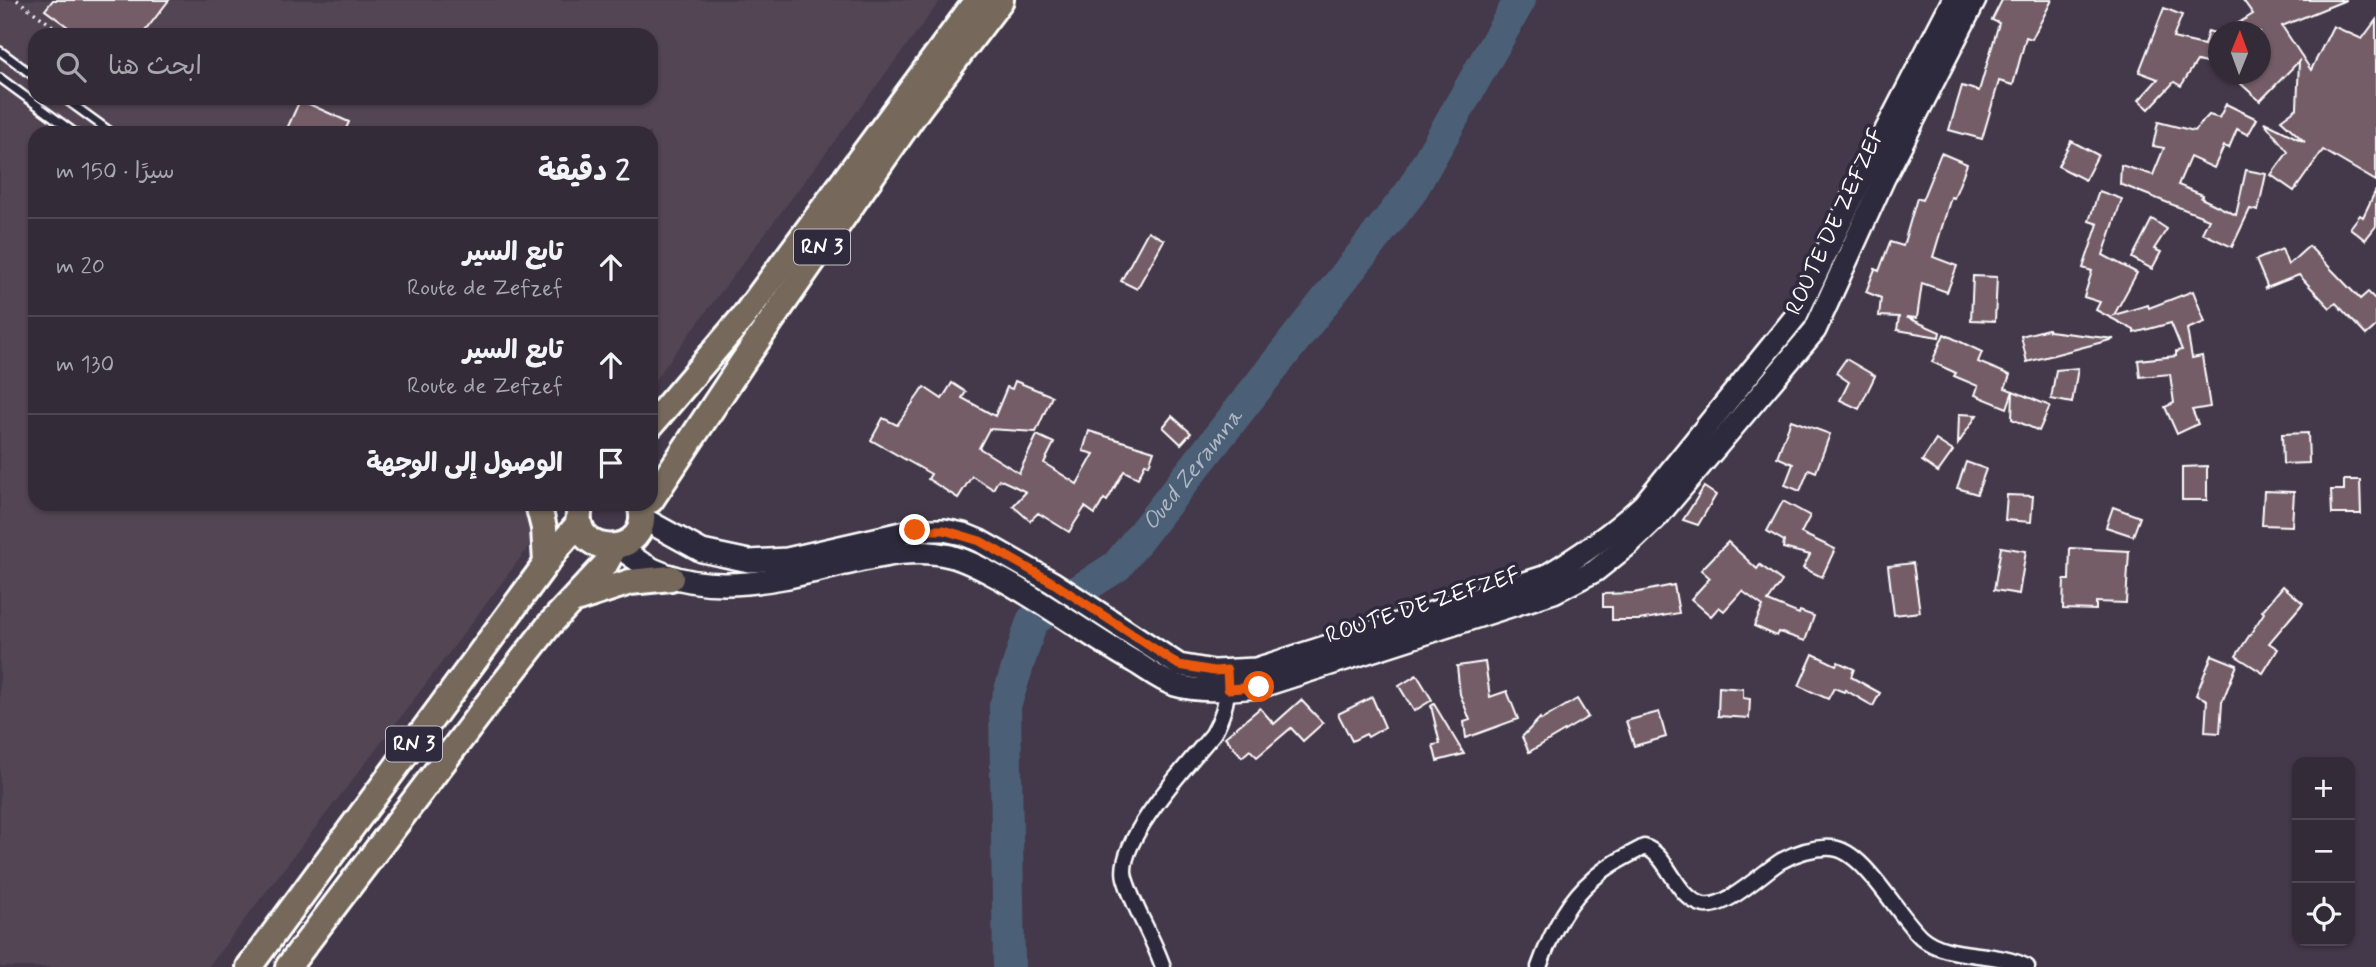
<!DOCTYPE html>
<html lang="ar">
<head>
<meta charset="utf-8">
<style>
	:root { --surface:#332b38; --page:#3e3743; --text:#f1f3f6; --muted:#a9a7ae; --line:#4e4753 }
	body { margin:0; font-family:Mynerve,"Playpen Sans Arabic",sans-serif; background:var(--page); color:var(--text); direction:rtl }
	.controls { position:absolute; right:21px; bottom:21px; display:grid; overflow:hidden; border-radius:14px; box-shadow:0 2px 5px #0004 }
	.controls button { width:63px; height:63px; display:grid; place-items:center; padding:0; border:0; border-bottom:2px solid var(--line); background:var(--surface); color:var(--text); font:35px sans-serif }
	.compass { position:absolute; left:2208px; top:21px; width:63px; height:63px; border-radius:50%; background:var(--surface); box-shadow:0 2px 5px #0004; rotate:1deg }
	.stop { position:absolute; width:21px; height:21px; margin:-16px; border:5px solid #ea580c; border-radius:50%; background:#fff }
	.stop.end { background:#ea580c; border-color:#fff; box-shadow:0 2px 7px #0008 }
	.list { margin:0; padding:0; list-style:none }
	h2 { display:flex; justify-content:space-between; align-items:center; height:91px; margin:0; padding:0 28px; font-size:30px }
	h2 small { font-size:23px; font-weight:400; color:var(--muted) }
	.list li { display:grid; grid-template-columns:46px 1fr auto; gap:21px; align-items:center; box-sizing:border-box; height:98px; padding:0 28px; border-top:2px solid var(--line) }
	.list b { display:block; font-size:26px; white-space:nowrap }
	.list p { margin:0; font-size:23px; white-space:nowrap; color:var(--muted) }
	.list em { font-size:23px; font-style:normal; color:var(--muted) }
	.icon { flex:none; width:38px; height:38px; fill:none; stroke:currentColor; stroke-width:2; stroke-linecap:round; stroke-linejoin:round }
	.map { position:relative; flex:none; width:2376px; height:967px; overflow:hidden; direction:ltr }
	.search { position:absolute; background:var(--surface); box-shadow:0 2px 5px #0004; left:28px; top:28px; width:630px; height:77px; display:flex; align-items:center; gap:18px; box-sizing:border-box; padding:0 24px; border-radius:21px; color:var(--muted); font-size:26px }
	.panel { position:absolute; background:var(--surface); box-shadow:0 2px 5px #0004; left:28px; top:126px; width:630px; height:385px; border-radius:21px; direction:rtl }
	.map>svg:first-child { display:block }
</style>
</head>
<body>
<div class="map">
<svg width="2376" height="967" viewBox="0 0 2376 967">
	<rect width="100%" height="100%" fill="#44394a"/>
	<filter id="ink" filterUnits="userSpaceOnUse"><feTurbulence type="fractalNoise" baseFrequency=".0143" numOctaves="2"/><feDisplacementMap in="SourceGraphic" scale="14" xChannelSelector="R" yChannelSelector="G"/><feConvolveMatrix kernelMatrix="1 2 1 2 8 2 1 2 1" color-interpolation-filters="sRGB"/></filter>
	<g filter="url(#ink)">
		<path fill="#534453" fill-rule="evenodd" d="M0,0H941L651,385V133H35V504H561L397,722L208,967H0ZM35,35H651V98H35Z"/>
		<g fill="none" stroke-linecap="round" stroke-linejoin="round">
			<path stroke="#4c5f77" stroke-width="32" id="s1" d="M1009,967L1005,706L1032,621L1117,566L1410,193L1520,0"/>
		</g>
		<g fill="#755d68" stroke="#fff" stroke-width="2">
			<path d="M53,0H169L142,35H79L45,10Z"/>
			<path d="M2002,0H2052L2032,39L2026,37L2013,85L1999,81L1982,139L1949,130L1962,86L1979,91L1999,23L1992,20Z"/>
			<path d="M2243,0H2346L2282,26L2311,70L2333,26L2362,39L2376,20V181L2323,150L2294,191L2271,175L2288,152L2264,122L2305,142L2281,120L2297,108L2299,61L2260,101L2239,82L2248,74H2260V32H2224L2253,14Z"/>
			<path d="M2164,8L2182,15L2173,38L2204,45L2208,31L2218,34V45L2214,65L2197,61L2181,86L2174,82L2149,109L2139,100L2158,79L2139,72Z"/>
			<path d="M300,100L349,122L344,133H285Z"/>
			<path d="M2226,104L2257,119L2248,135L2237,129L2229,148L2224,146L2214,168L2190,157L2178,185L2203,195L2201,198L2236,215L2246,170L2266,174L2258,211L2250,209L2232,247L2202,233L2209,219L2120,184L2121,165L2153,175L2164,148L2153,146L2158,122L2194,131L2209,115L2219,118Z"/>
			<path d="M2071,141L2098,155L2085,180L2058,166Z"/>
			<path d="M1941,153L1967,164L1954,198L1951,197L1933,257L1957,266L1947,292L1922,283L1917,318L1906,317L1940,332L1939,337L1897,330L1899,317L1879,316L1881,298L1866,292L1875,269L1879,271L1890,242L1903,246L1917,198L1922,200Z"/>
			<path d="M2376,190V226L2365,240L2350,228L2360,215L2363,217Z"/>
			<path d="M2099,191L2122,199L2103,255L2137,273L2114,315L2148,305L2149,308L2193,291L2205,322L2187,329L2192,358L2202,356L2210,407L2192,410L2198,424L2177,434L2165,407L2174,403L2170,374L2140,377L2138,360L2176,356V351L2182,350L2171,323L2134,333V330L2096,310L2100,302L2084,297L2092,271L2083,268L2098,224L2089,221Z"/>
			<path d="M2152,219L2167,229L2154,249L2161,252L2152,269L2132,258Z"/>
			<path d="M1148,231L1164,240L1137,289L1121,281Z"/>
			<path d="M2309,246L2360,299L2368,292L2376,300V326L2366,335L2336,303L2330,308L2299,275L2264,289L2267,286L2256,260L2282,249L2288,265Z"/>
			<path d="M1973,276L1997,277L1995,321L1971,320Z"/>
			<path d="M2048,329L2049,331L2114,339L2027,362L2021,336Z"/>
			<path d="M1944,334L1982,352L1978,362L2010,375L2005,388L2013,391L2007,408L1975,395L1978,386L1954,376L1956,373L1932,362Z"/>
			<path d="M1846,359L1875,376L1859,409L1840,400L1849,382L1836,373Z"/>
			<path d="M2078,368L2072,403L2051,399L2056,370Z"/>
			<path d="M1015,381L1052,396L1036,432L989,429L979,448L1019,473L1037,435L1054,443L1044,463L1077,484L1094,454L1083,451L1089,431L1154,451L1149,465L1145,464L1138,478L1124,471L1107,501L1104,499L1095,514L1085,507L1069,532L1038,513L1030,521L1013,506L1026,492L1014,486L999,479L993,489L972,476L958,498L928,479L931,474L871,440L883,418L897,425L924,387L942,399L952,383L966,392L962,398L995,416L1007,387L1012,389Z"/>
			<path d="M2013,391L2050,406L2039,431L2012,419Z"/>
			<path d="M1959,414L1977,415L1958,444Z"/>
			<path d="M1172,416L1191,433L1181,444L1163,427Z"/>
			<path d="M1791,420L1830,434L1816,472L1809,469L1800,491L1785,485L1793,464L1777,457Z"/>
			<path d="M2308,433L2309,463L2283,464L2282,434Z"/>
			<path d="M1936,440L1953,451L1938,472L1922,461Z"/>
			<path d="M1966,462L1986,469L1977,494L1957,488Z"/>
			<path d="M2207,466V500H2182V467Z"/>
			<path d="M2344,480H2360L2361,514H2332L2331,490H2344Z"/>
			<path d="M1704,487L1716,495L1698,525L1683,520Z"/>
			<path d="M2264,491L2294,492L2292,526L2262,525Z"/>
			<path d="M2007,495L2033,496L2031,522L2005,520Z"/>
			<path d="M1783,501L1810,516L1801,533L1835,549L1822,577L1803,568L1810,555L1783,548L1784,541L1767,531Z"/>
			<path d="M2113,507L2140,517L2133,536L2106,527Z"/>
			<path d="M1728,542L1757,569L1760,565L1782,581L1768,601L1799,614L1800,611L1814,616L1805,641L1779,632L1777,636L1754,626L1763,606L1742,591L1724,611L1719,607L1711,616L1691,599L1710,578L1701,570Z"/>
			<path d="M2001,547L2026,551L2019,594L1994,590Z"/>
			<path d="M2070,548L2129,551L2126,603L2096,602V610L2063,609L2064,580H2069Z"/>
			<path d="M1913,563L1920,612L1894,615L1888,566Z"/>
			<path d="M1674,585L1679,613L1639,620H1612V607H1603V594L1634,593Z"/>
			<path d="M2283,586L2303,603L2269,643L2278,649L2263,673L2236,656L2264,613L2262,611Z"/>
			<path d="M1813,654L1836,665L1838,662L1854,669L1851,677L1880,693L1873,706L1845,690L1844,692L1834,688L1828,699L1799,686Z"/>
			<path d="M2212,655L2237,665L2222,702L2220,733L2205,732L2207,700L2196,695Z"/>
			<path d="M1485,662L1490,697L1507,691L1518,719L1466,738L1464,722L1470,720L1460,694L1457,666Z"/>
			<path d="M1417,675L1432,700L1414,711L1399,686Z"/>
			<path d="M1719,687L1743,689V698L1750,699L1749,718L1718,716Z"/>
			<path d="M1372,697L1385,727L1368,737L1366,734L1352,741L1338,714Z"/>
			<path d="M1577,699L1588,717L1529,752L1522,737L1540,718L1541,720Z"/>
			<path d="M1301,700L1323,723L1303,741L1291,728L1257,757L1250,750L1242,757L1225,737L1260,708L1274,724Z"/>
			<path d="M1434,704L1464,754L1437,761L1433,745L1440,744L1431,706Z"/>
			<path d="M1659,712L1666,737L1634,746L1626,721Z"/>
		</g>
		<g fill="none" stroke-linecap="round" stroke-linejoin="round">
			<defs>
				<g id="service">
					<path d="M0,51L35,77"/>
					<path d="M0,78L75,133"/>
					<path d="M64,98L112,133"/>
				</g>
				<g id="minor">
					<path d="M1163,967C1153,937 1134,909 1125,878C1115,842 1190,762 1213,734C1222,718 1228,702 1227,682"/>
					<path d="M1539,967C1550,936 1568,900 1593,879C1608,865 1627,856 1644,847C1669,854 1675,899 1704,905C1726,909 1763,872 1781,861C1796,853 1815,847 1832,848C1864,850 1897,915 1921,937C1947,960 1995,950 2027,967"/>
				</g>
				<g id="secondary">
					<path d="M642,518L702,551L749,561L787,559L915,530H944L963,534L980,541L1052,582L1179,665L1214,671L1256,669L1544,577C1580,556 1612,534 1643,505L1796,316L1865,171L1953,0"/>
					<path d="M619,546C681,604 767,583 841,565C878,557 912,547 950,556C970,561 986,571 1003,580C1050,606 1092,638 1138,664C1149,671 1162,681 1175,685C1202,693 1231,689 1259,687L1554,592L1595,571L1629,544L1657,517L1815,330L1884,178L1975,0"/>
				</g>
				<g id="trunk">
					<path d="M651,425L744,316L977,0"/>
					<path d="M651,500L742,363L919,108L1001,0"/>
					<path d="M538,504L544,528L546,563"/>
					<path d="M581,504C563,560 657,561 640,504"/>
					<path d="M575,600L630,582L671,578"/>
					<path d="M249,967L559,546L579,523"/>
					<path d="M288,967L485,707L550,624L605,565L615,547"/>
				</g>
			</defs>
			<use href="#service" stroke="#fff" stroke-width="12"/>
			<use href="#minor" stroke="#fff" stroke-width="19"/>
			<use href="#secondary" stroke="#fff" stroke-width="26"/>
			<use href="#trunk" stroke="#fff" stroke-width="30"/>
			<path stroke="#fff" stroke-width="3.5" stroke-dasharray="2 5" stroke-linecap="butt" d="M17,0L65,35"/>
			<use href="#service" stroke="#2f2a3d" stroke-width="7"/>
			<use href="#minor" stroke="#2f2a3d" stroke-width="14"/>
			<use href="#secondary" stroke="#2f2a3d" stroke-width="21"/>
			<use href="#trunk" stroke="#76695c" stroke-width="24"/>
		</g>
	</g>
	<g fill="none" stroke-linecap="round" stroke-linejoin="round" filter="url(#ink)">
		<path stroke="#ea580c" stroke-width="9" d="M915,530H944L980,541L1052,582L1179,665L1214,671L1227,670L1228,689L1259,687"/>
	</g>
	<g text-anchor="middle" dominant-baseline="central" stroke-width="7" stroke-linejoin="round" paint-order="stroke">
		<g fill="#2f2a3d" stroke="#c1bfc5" stroke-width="2">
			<rect x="794" y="229.5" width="56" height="35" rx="5"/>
			<rect x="386" y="726.5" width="56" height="35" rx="5"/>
		</g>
		<g font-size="21" font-weight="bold" fill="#fff">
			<text x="822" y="247">RN 3</text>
			<text x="414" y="744">RN 3</text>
		</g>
		<g font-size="23" fill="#fff" stroke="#2f2a3d">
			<text transform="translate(1836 222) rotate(-65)">ROUTE DE ZEFZEF</text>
			<text transform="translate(1423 606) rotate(-18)">ROUTE DE ZEFZEF</text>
		</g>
		<g font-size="24" font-style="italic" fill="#aeb7c2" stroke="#2f2a3d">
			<text stroke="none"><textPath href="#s1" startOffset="574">Oued Zeramna</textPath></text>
		</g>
	</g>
</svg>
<div class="controls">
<button>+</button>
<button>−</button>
<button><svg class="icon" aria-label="locate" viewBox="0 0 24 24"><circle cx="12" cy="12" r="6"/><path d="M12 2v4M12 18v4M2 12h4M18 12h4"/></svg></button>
</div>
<svg class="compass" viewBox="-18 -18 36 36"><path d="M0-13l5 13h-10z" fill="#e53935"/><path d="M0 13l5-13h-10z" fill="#a9a7ae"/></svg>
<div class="stop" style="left:1259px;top:687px"></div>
<div class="stop end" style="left:915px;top:530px"></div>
<div class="search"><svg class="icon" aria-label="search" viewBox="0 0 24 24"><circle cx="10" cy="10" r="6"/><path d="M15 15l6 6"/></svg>ابحث هنا</div>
<section class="panel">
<h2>2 دقيقة<small>سيرًا · 150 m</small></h2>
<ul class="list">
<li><svg class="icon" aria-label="ahead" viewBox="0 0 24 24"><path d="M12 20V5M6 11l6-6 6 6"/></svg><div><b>تابع السير</b><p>Route de Zefzef</p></div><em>20 m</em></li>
<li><svg class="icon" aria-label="ahead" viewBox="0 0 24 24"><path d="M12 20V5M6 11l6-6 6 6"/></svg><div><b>تابع السير</b><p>Route de Zefzef</p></div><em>130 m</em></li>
<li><svg class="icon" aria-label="arrive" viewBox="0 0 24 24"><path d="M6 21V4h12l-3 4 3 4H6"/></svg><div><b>الوصول إلى الوجهة</b></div></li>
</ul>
</section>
</div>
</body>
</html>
